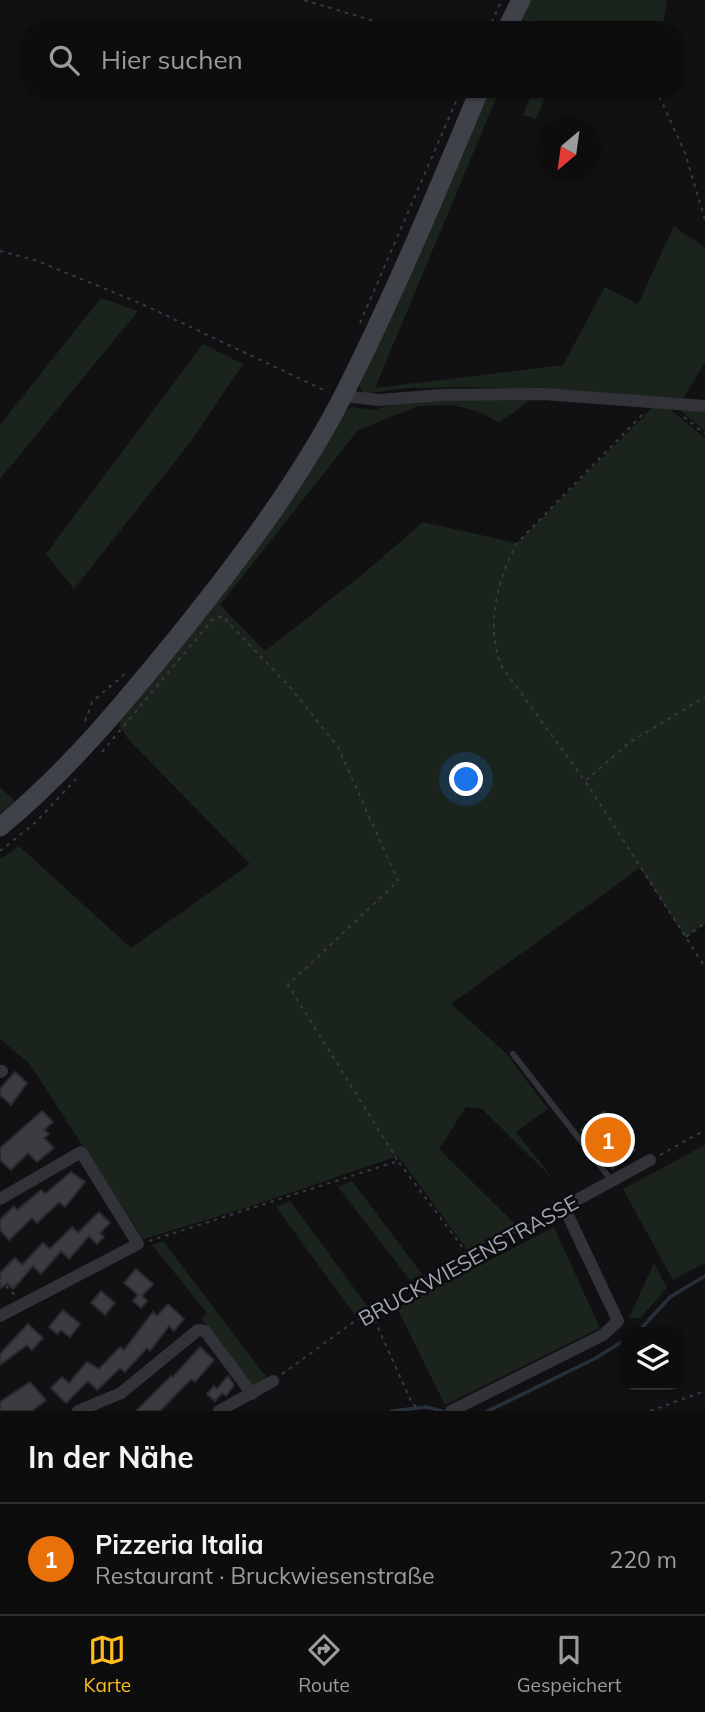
<!DOCTYPE html>
<html lang="de">
<head>
<meta charset="utf-8">
<style>
	:root { --surface:#0d0d0e; --page:#161617; --text:#f1f3f6; --muted:#9a9c9e; --line:#2d2d2e; --accent:#ffbe1e }
	body { margin:0; font-family:Mulish,sans-serif; background:var(--page); color:var(--text) }
	.controls { position:absolute; right:21px; bottom:21px; display:grid; overflow:hidden; border-radius:14px; box-shadow:0 2px 5px #0004 }
	.controls button { width:63px; height:63px; display:grid; place-items:center; padding:0; border:0; border-bottom:2px solid var(--line); background:var(--surface); color:var(--text); font:35px sans-serif }
	.compass { position:absolute; left:537px; top:119px; width:63px; height:63px; border-radius:50%; background:var(--surface); box-shadow:0 2px 5px #0004; rotate:209deg }
	.you { position:absolute; left:467px; top:780px; width:24px; height:24px; margin:-18px; border:5px solid #fff; border-radius:50%; background:#1a73e8; box-shadow:0 0 0 10px #1a73e833 }
	.badge { display:grid; place-items:center; width:46px; height:46px; border-radius:50%; background:var(--accent); color:#fff; font-size:23px; font-weight:700 }
	.pin { position:absolute; translate:-50% -50%; border:4px solid #fff; box-shadow:0 2px 7px #0006 }
	.list { margin:0; padding:0; list-style:none }
	h2 { display:flex; justify-content:space-between; align-items:center; height:91px; margin:0; padding:0 28px; font-size:30px }
	h2 small { font-size:23px; font-weight:400; color:var(--muted) }
	.list li { display:grid; grid-template-columns:46px 1fr auto; gap:21px; align-items:center; box-sizing:border-box; height:112px; padding:0 28px; border-top:2px solid var(--line) }
	.list b { display:block; font-size:26px; white-space:nowrap }
	.list p { margin:0; font-size:23px; white-space:nowrap; color:var(--muted) }
	.list em { font-size:23px; font-style:normal; color:var(--muted) }
	.icon { flex:none; width:38px; height:38px; fill:none; stroke:currentColor; stroke-width:2; stroke-linecap:round; stroke-linejoin:round }
	.map { position:relative; flex:none; width:705px; height:1411px; overflow:hidden }
	.search { position:absolute; background:var(--surface); box-shadow:0 2px 5px #0004; left:21px; right:21px; top:21px; height:77px; display:flex; align-items:center; gap:18px; box-sizing:border-box; padding:0 24px; border-radius:28px; color:var(--muted); font-size:26px }
	.sheet { height:203px; background:var(--surface) }
	nav { display:flex; justify-content:space-around; align-items:center; box-sizing:border-box; height:98px; border-top:2px solid var(--line); background:var(--surface); font-size:19px; color:var(--muted) }
	nav a { display:grid; justify-items:center; gap:4px }
	nav .on { color:var(--accent) }
	.map>svg:first-child { display:block }
</style>
</head>
<body>
<div class="map">
<svg width="705" height="1411" viewBox="0 0 705 1411">
	<rect width="100%" height="100%" fill="#111113"/>
	<g fill="#1b231d">
		<path d="M530,0H667L662,30H515Z"/>
		<path d="M488,89H500L375,388L563,365L605,287L638,304L674,226L705,248V363L683,398L478,387L409,388L363,394L358,381Z"/>
		<path d="M533,89H549L536,119L523,115Z"/>
		<path d="M101,298L138,311L0,479V425Z"/>
		<path d="M203,344L243,364L189,444L74,589L46,554Z"/>
		<path d="M533,398L499,423L480,412L452,405L418,406L358,430L220,605L265,651L363,574L423,522L517,543L654,406L671,410L705,438V923L686,938L640,868L451,1004L506,1053L548,1109L516,1132L554,1180L482,1109L466,1107L439,1149L518,1227L468,1251L398,1156L246,1208L143,1239L29,1063L0,1039V859L19,846L131,948L250,864L128,739L119,725L125,708L341,413L352,407L374,410L409,399Z"/>
		<path d="M680,410L705,411V431L702,429Z"/>
		<path d="M0,787L15,801L0,813Z"/>
		<path d="M705,1145V1263L673,1280L623,1189Z"/>
		<path d="M352,1181L422,1274L410,1280L338,1187Z"/>
		<path d="M290,1201L368,1307L355,1315L276,1207Z"/>
		<path d="M554,1227L600,1328L445,1405L397,1308Z"/>
		<path d="M163,1241L267,1378L253,1386L202,1319L207,1313L152,1245Z"/>
		<path d="M654,1263L667,1288L640,1318H629Z"/>
	</g>
	<g fill="none" stroke-linecap="round" stroke-linejoin="round">
		<g stroke="#272f38" stroke-width="3.5">
			<path d="M638,1332L670,1297L705,1276"/>
			<path d="M392,1411L426,1407L442,1411"/>
			<path d="M488,1411L596,1358L626,1339"/>
		</g>
	</g>
	<g fill="#3b3c41" stroke="#2b2b2f" stroke-width="2">
		<path d="M15,1072L27,1083L11,1105L0,1095V1089Z"/>
		<path d="M42,1111L53,1122L44,1130L49,1134L44,1138L54,1148L37,1162L28,1153L11,1170L0,1160V1148Z"/>
		<path d="M604,1111L635,1150L612,1169L581,1130Z"/>
		<path d="M71,1172L85,1182L65,1207L59,1202L37,1223L32,1218L9,1240L0,1230V1220L14,1206L17,1210L41,1190L45,1194Z"/>
		<path d="M99,1212L110,1223L100,1233L104,1237L97,1244L89,1236L69,1259L61,1251L41,1274L33,1266L13,1289L7,1283L0,1289V1273L15,1258L22,1265L43,1243L50,1249L72,1227L78,1233Z"/>
		<path d="M136,1269L153,1284L142,1296L147,1301L141,1308L133,1301L138,1295L124,1283Z"/>
		<path d="M101,1291L115,1303L105,1315L91,1303Z"/>
		<path d="M168,1304L184,1319L174,1331L169,1326L150,1351L147,1348L125,1372L120,1368L97,1390L88,1381L66,1403L51,1388L62,1377L69,1383L87,1362L99,1369L120,1347L124,1350L153,1312L157,1316Z"/>
		<path d="M63,1310L80,1324L70,1337L61,1330L57,1334L49,1327Z"/>
		<path d="M28,1324L43,1338L32,1350L27,1345L0,1365V1354Z"/>
		<path d="M200,1347L214,1360L195,1382L191,1379L160,1411H136L171,1376L173,1377Z"/>
		<path d="M228,1376L234,1385L226,1396L222,1393L215,1401L207,1394L214,1386L217,1389Z"/>
		<path d="M30,1382L46,1400L32,1411H0V1402Z"/>
	</g>
	<g fill="none" stroke-linecap="round" stroke-linejoin="round">
		<g stroke="#383a40" stroke-width="2" stroke-dasharray="3.5 5" stroke-linecap="butt">
			<path d="M304,0L404,30"/>
			<path d="M528,21L550,30"/>
			<path d="M488,30L500,4"/>
			<path d="M656,89L685,153L705,220"/>
			<path d="M0,251L35,260L142,304L328,392"/>
			<path d="M360,323L461,90"/>
			<path d="M642,415L517,543C497,580 485,628 502,667L585,781L705,967"/>
			<path d="M684,417L705,434"/>
			<path d="M85,721L92,702L128,671"/>
			<path d="M102,752L212,620L222,616L290,687L338,747L398,881L288,985L398,1161"/>
			<path d="M586,780L630,742L705,697"/>
			<path d="M0,851L36,822L76,779"/>
			<path d="M686,937L705,923"/>
			<path d="M660,1155L705,1130"/>
			<path d="M149,1241L398,1161L469,1256"/>
			<path d="M0,1280L15,1295"/>
			<path d="M371,1312L411,1401L419,1411"/>
			<path d="M282,1374L355,1321L418,1282L554,1212"/>
			<path d="M650,1411L705,1391"/>
		</g>
		<path stroke="#323338" stroke-width="6" d="M513,1054L612,1181"/>
		<g stroke="#323338" stroke-width="12">
			<path d="M343,396L379,400L441,395L543,394L705,406"/>
			<path d="M0,1072L2,1071"/>
			<path d="M0,1199L81,1152L138,1244L0,1316"/>
			<path d="M78,1411L121,1393L198,1330L205,1331L252,1394"/>
			<path d="M219,1411L273,1381"/>
			<path d="M451,1411L603,1335L618,1321L564,1207L650,1160"/>
		</g>
		<g stroke="#404249" stroke-width="19">
			<path d="M506,30L521,0"/>
			<path d="M0,827C69,770 124,703 180,634C240,559 300,480 344,394C394,295 437,192 480,89"/>
		</g>
	</g>
	<g text-anchor="middle" dominant-baseline="central" stroke-width="5" stroke-linejoin="round" paint-order="stroke">
		<g font-size="21" fill="#a2a7b5" stroke="#0d0c0e">
			<text transform="translate(468 1260) rotate(-29)">BRUCKWIESENSTRASSE</text>
		</g>
	</g>
</svg>
<div class="controls">
<button><svg class="icon" aria-label="layers" viewBox="0 0 24 24"><path d="M12 4l9 5-9 5-9-5zM3 14l9 5 9-5"/></svg></button>
</div>
<svg class="compass" viewBox="-18 -18 36 36"><path d="M0-13l5 13h-10z" fill="#e53935"/><path d="M0 13l5-13h-10z" fill="#9a9c9e"/></svg>
<div class="you"></div>
<div class="pin badge" style="left:608px;top:1140px;background:#e8710a">1</div>
<div class="search"><svg class="icon" aria-label="search" viewBox="0 0 24 24"><circle cx="10" cy="10" r="6"/><path d="M15 15l6 6"/></svg>Hier suchen</div>
</div>
<section class="sheet">
<h2>In der Nähe<small></small></h2>
<ul class="list">
<li><span class="badge" style="background:#e8710a">1</span><div><b>Pizzeria Italia</b><p>Restaurant · Bruckwiesenstraße</p></div><em>220 m</em></li>
</ul>
</section>
<nav>
<a class="on"><svg class="icon" aria-label="map" viewBox="0 0 24 24"><path d="M3 6l6-2 6 2 6-2v14l-6 2-6-2-6 2zM9 4v14M15 6v14"/></svg>Karte</a>
<a><svg class="icon" aria-label="directions" viewBox="0 0 24 24"><path d="M12 3l9 9-9 9-9-9zM9 14v-3h6M13 9l2 2-2 2"/></svg>Route</a>
<a><svg class="icon" aria-label="saved" viewBox="0 0 24 24"><path d="M7 4h10v16l-5-4-5 4z"/></svg>Gespeichert</a>
</nav>
</body>
</html>
